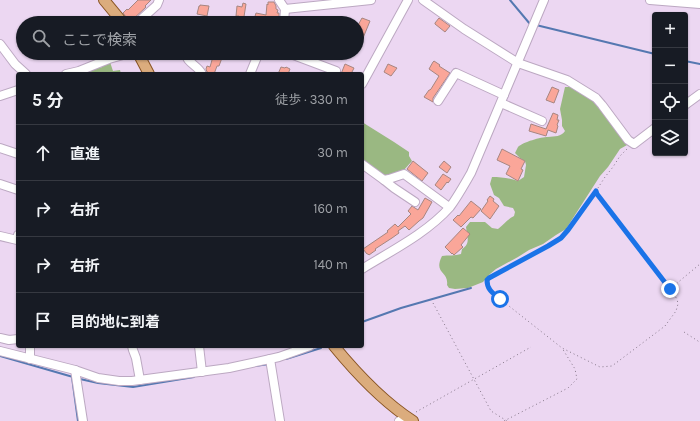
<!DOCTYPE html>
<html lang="ja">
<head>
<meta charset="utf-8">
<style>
	:root { --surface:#171b24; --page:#242831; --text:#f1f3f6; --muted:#9ea1a6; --line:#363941 }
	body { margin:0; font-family:Karla,"Noto Sans JP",sans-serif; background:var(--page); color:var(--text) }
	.controls { position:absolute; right:12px; top:12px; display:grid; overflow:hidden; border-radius:4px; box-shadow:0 1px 3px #0004 }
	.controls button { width:36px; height:36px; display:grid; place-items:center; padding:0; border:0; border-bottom:1px solid var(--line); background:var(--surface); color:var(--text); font:20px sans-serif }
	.stop { position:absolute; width:12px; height:12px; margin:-9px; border:3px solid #1a73e8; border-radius:50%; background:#fff }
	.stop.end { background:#1a73e8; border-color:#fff; box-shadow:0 1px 4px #0008 }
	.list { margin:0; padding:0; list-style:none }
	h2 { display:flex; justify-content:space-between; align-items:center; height:52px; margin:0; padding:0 16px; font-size:17px }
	h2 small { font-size:13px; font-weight:400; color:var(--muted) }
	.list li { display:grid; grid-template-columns:26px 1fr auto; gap:12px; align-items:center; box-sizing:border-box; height:56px; padding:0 16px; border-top:1px solid var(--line) }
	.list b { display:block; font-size:15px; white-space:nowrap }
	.list em { font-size:13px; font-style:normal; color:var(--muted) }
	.icon { flex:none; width:22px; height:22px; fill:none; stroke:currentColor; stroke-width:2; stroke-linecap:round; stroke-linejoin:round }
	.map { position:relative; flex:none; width:700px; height:421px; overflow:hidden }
	.search { position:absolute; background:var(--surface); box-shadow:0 1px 3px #0004; left:16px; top:16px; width:348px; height:44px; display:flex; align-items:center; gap:10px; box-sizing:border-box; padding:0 14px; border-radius:22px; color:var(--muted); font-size:15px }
	.panel { position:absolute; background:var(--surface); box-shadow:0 1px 3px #0004; left:16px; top:72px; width:348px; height:276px; border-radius:4px }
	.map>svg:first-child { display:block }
</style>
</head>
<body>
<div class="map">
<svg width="700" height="421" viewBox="0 0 700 421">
	<rect width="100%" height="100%" fill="#ecd7f2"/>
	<g fill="#9ab882">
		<path d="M110,62L113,71L120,70L121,74H91L90,72C94,68 97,69 102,67C105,65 107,63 110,62Z"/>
		<path d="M565,87H571L595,102L616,130L627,145L620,149L608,167L600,176L566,229L556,235L543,244L529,250L518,257L496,269L490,274L483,282L468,288L455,289L449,288L447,285C449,271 433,274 442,256C448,255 455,256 461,254L462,249C471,243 467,236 466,227L470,222H485L492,228L498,229C504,224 508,219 514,216L515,212L513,208L504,206L499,198L494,195L490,184L492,177C501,177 510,178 518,181L524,177L526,165L525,161L520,158L515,153C516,151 517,149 518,147C523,142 541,137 548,137C555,136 561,137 565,131L562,126V120L560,109Z"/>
		<path d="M362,122L394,142L409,152V156L412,161L403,171L386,177L370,167L362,170Z"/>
	</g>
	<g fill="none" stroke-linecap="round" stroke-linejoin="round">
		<g stroke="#5578b1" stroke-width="2">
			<path d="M510,0L530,24H532"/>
			<path d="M536,25L655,54"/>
			<path d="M685,61L700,64"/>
			<path d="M362,322L401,308L471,288"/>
			<path d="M0,356L73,377"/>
			<path d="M286,359L321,348L322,346"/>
			<path d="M255,366L269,364"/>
			<path d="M72,377L78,421"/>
			<path d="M80,379L98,383L133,387L194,377"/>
		</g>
	</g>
	<g fill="#faa699" stroke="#a78681">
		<path d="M138,0H151L145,6L146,7L130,22L123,13L127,9L128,10Z"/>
		<path d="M268,2H274L276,6V9L278,10L277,13H279V20L274,19L273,23H253L256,13L266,15L267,4L268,5Z"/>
		<path d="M243,3L246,4L243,23H238L239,16H236L237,6L242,7Z"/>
		<path d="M200,5L209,6L207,16L197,14L199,6H200Z"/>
		<path d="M362,18L370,21L363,38L357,35V27Z"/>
		<path d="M439,18L450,26L445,32L435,24V23Z"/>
		<path d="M214,53L223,55L219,66H217L214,74H212L207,72L206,69L207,66L210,67Z"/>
		<path d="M434,61L440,65L439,66L450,73L433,98V102L424,97L429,90H430L431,89L439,76L429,69L433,62Z"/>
		<path d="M345,64L354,68L351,74H341Z"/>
		<path d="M388,64L397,68L391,76L384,72Z"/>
		<path d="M281,67L285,68L286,67L290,69L288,74H278Z"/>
		<path d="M552,87L559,90L554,103L546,100Z"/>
		<path d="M553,113L558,115L557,120H559L557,125L558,126L556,133L548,130L546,136L529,131L531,124L546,129Z"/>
		<path d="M502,149L525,161L521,169L523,170L518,181L506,174L510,166L497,160Z"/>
		<path d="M413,161L428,173L422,181L407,169Z"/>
		<path d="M444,161L451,167L447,173L439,167Z"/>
		<path d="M443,174L451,179L448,183L447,182L441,190L435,185Z"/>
		<path d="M490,196L494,199L493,201L499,206L490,219L481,211L488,201L487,200Z"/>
		<path d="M425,198L432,202L423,218L419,221L409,230L405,226L398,231L399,233L392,238L375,249L376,250L369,255L368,254H367L363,249L388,232L387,231L395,224L398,227L411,214L408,211L412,206L418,210Z"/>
		<path d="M471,201L481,209L473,218L471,217L461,227L453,220L458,215L459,216Z"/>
		<path d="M463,228L470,234L461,245L463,247L454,255L452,253V254L445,247Z"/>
	</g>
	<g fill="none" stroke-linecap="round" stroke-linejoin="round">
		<defs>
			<g id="minor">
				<path d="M279,0L285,9L284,23"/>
				<path d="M423,0L464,29L518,63L567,80L596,98L602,105L628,140L634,144L655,128"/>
				<path d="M650,0L700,4"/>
				<path d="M285,9L371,0"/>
				<path d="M137,23L157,5L159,0"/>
				<path d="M0,44L15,64L26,74"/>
				<path d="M186,53C186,63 198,65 202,74"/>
				<path d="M288,53L336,71"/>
				<path d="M66,74L79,71L109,59L130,53"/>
				<path d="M250,74L257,57L261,53"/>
				<path d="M362,84L408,0"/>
				<path d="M0,96L18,90"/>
				<path d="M438,101L456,73L504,95"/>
				<path d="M501,103L542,121"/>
				<path d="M685,105L700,94"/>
				<path d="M0,148L18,154"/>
				<path d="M362,164L384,180L389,179L404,174L449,207"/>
				<path d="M384,180L394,188L415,202"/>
				<path d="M0,184L18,190"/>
				<path d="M0,236L17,240L18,235"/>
				<path d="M362,269C391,251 427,233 450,207C458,196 464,185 471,173L544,0"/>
				<path d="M0,338L9,340L18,339"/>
				<path d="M132,346L133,350L136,358L140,380"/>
				<path d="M199,346L202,372"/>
				<path d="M0,351L75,370L98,378L119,381H132L229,368L279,357L310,346"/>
				<path d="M30,359V346"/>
				<path d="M270,359L280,421"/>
				<path d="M75,370L83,421"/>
				<path d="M399,421L407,417"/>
			</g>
			<g id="major">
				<path d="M104,0L123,23"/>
				<path d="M138,53L149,74"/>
				<path d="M334,346C357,374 382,401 413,421"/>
			</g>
		</defs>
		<use href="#minor" stroke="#bca8c2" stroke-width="10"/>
		<use href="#major" stroke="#895424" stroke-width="12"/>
		<g stroke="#857789" stroke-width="1" stroke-dasharray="1 3" stroke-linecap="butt">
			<path d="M627,149L620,156L613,167L605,177L596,191L597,194L670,289L700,264"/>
			<path d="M596,191L568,230L561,237L527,258L489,278L487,280L488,287L490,291L562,348L600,367L612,366L665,326L676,311L678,304L677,299L670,289"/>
			<path d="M433,303L491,411L507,421"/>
			<path d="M684,332L698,341L700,343"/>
			<path d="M416,412L531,347"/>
			<path d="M504,421L568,388L577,379L575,369L562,348"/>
		</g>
		<use href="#minor" stroke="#fff" stroke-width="8"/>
		<use href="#major" stroke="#dbac7d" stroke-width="10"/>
	</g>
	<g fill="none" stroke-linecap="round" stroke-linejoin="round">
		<path stroke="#1a73e8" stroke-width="5" d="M500,299C493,293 487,290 487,280L489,278L548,246L561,238L568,230L596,191L597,194L670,289"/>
	</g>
</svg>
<div class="controls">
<button>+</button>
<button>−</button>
<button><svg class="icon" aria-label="locate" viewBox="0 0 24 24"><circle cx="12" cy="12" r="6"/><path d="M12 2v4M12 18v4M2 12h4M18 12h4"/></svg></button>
<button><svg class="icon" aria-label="layers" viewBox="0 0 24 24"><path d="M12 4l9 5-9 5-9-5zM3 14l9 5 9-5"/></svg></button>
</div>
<div class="stop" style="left:500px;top:299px"></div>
<div class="stop end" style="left:670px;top:289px"></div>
<div class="search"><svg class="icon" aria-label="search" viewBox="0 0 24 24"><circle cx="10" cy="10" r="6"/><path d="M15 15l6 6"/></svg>ここで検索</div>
<section class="panel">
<h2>5 分<small>徒歩 · 330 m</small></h2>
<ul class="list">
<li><svg class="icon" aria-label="ahead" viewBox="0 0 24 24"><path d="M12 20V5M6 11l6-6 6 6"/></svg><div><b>直進</b></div><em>30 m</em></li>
<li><svg class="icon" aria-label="right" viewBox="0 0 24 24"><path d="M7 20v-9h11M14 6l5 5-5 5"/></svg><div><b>右折</b></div><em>160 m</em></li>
<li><svg class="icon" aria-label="right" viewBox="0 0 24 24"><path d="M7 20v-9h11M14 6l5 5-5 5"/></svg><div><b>右折</b></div><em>140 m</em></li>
<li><svg class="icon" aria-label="arrive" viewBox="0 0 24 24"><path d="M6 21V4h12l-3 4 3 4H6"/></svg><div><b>目的地に到着</b></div></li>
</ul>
</section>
</div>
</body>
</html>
